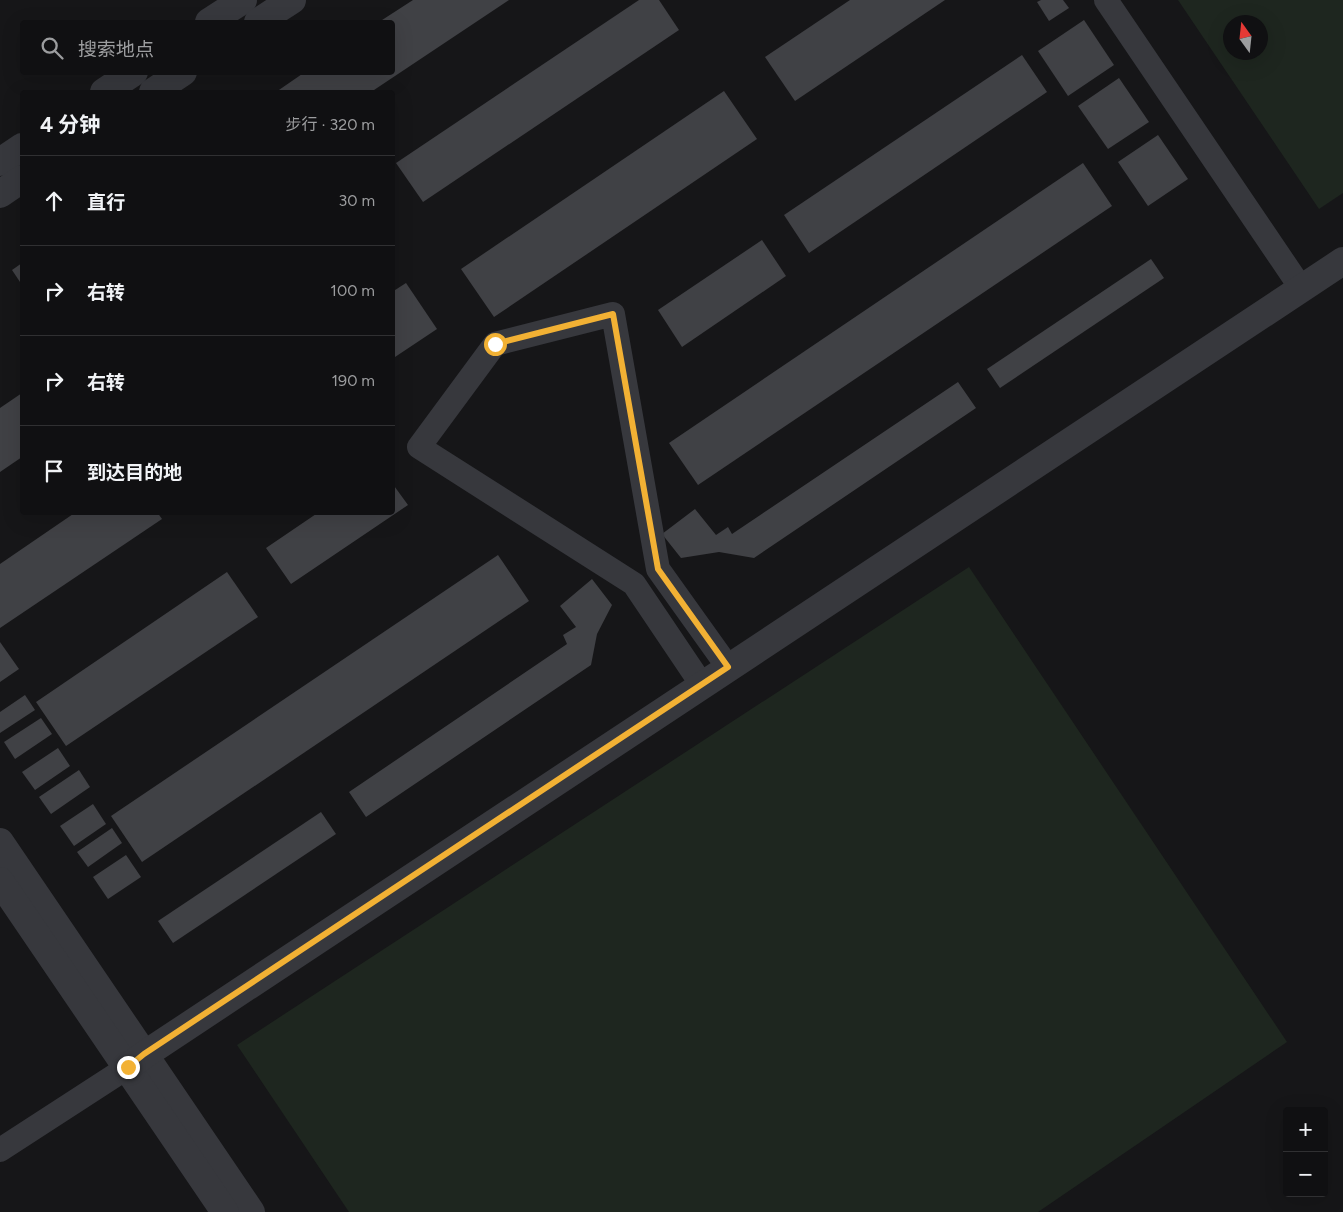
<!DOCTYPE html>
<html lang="zh">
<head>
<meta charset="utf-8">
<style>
	:root { --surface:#101012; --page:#19191b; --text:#f1f3f6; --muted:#9c9d9f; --line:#303032 }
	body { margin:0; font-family:Figtree,"Noto Sans SC",sans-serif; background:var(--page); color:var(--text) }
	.controls { position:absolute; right:15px; bottom:15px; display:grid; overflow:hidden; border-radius:5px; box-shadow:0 5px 20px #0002 }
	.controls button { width:45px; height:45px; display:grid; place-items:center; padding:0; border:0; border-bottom:1px solid var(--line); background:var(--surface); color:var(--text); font:25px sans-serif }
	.compass { position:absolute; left:1223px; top:15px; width:45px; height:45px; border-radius:50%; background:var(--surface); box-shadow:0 5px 20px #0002; rotate:345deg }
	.stop { position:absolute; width:15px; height:15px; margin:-11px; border:4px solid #f2b134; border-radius:50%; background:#fff }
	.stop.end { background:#f2b134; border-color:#fff; box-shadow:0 1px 5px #0008 }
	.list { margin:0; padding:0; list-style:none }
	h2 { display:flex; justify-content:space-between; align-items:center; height:65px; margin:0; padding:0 20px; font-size:21px }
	h2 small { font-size:16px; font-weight:400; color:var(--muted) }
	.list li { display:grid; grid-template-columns:32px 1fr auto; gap:15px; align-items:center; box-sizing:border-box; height:90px; padding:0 20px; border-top:1px solid var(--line) }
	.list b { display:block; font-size:19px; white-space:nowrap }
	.list em { font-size:16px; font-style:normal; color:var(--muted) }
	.icon { flex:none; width:28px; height:28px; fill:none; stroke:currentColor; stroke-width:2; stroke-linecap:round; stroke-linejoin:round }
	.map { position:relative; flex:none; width:1343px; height:1212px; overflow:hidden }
	.search { position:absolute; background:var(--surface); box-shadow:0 5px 20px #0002; left:20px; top:20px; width:375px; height:55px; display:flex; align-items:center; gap:12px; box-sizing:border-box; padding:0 18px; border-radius:5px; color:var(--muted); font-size:19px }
	.panel { position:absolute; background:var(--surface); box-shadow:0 5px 20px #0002; left:20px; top:90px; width:375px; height:425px; border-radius:5px }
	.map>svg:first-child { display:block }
</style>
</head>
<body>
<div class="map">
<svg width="1343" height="1212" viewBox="0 0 1343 1212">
	<rect width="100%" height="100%" fill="#161618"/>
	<g fill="#1e261f" fill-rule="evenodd">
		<path d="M1178,0H1343V193L1319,209ZM1230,22H1260V52H1230Z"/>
		<path d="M969,567L1287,1042L1038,1212H349L237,1045Z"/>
	</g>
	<g fill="#404145">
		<path d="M413,0H509L371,92H276L305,72H392V22H379Z"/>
		<path d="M639,0H659L679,30L423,202L396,163Z"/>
		<path d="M850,0H945L795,101L765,57Z"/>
		<path d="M1041,0H1063L1069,8L1049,21L1037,2Z"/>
		<path d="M1084,20L1114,65L1068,96L1038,51Z"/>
		<path d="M1022,55L1047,92L809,253L784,215Z"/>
		<path d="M1119,78L1149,122L1108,149L1078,106Z"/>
		<path d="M724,91L757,139L494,317L461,269Z"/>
		<path d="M1158,135L1188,179L1148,206L1118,162Z"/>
		<path d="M1083,163L1112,206L698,485L669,443Z"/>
		<path d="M762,240L786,276L682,347L658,310Z"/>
		<path d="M1151,259L1164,278L1000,388L987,369Z"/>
		<path d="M22,263V285L12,270Z"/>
		<path d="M406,283L437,329L392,359V292Z"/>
		<path d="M958,382L976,408L754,558L719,552L681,558L662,534L695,509L716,535L728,527L732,534Z"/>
		<path d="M22,393V457L0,472V408Z"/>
		<path d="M392,483L408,505L291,584L266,548L319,512H392Z"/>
		<path d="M76,512H157L162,519L0,628V564Z"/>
		<path d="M498,555L529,601L142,862L111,816Z"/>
		<path d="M227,572L258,617L66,746L36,702Z"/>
		<path d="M592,579L612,605L597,634L591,665L366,817L349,792L567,644L563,635L576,627L560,606Z"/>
		<path d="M0,642L19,669L0,682Z"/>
		<path d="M25,695L35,710L0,733V712Z"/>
		<path d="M41,718L52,734L15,759L4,742Z"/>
		<path d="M58,748L70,766L35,790L22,772Z"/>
		<path d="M79,770L90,787L51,814L39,797Z"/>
		<path d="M93,804L106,824L74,846L60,826Z"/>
		<path d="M321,812L336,834L173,943L158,921Z"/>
		<path d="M112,828L122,843L88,867L77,852Z"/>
		<path d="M126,855L141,877L108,899L93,877Z"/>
	</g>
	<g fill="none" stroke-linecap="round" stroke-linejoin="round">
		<g stroke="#37383d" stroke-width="24">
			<path d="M1106,0L1301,288"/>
			<path d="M702,685L634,584L419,447L495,344L613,314L658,569L728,667"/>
			<path d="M0,1150L128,1067"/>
		</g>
		<g stroke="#37383d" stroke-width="28">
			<path d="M209,22L243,0"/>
			<path d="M258,22L292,0"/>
			<path d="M104,92L134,72"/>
			<path d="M153,92L183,72"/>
			<path d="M0,162L22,147"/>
			<path d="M0,194L22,179"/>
			<path d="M0,842L251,1212"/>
			<path d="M0,881L225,1212"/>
			<path d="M128,1067L144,1055L1343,261"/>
		</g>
	</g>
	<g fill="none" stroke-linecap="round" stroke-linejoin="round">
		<path stroke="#f2b134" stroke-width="6" d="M128,1067L144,1054L728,667L658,569L613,314L495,344"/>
	</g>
</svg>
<div class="controls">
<button>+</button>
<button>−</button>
</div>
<svg class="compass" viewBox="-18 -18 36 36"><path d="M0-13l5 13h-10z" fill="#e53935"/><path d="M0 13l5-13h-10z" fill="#9c9d9f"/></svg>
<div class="stop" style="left:495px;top:344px"></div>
<div class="stop end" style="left:128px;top:1067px"></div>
<div class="search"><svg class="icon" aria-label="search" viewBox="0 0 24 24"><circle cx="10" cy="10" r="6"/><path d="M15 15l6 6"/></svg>搜索地点</div>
<section class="panel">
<h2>4 分钟<small>步行 · 320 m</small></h2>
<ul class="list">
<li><svg class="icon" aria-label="ahead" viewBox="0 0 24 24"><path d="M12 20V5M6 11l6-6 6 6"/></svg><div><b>直行</b></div><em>30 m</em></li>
<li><svg class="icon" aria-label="right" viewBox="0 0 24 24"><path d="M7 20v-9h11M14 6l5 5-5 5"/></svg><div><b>右转</b></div><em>100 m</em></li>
<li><svg class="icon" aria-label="right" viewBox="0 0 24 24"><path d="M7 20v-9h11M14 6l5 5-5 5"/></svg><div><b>右转</b></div><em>190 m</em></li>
<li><svg class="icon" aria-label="arrive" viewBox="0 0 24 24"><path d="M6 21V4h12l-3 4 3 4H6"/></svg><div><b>到达目的地</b></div></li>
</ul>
</section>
</div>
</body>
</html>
